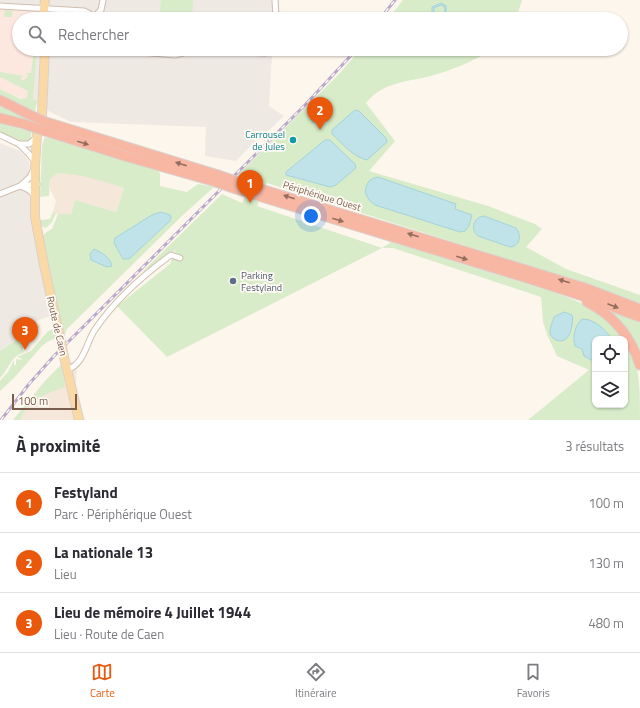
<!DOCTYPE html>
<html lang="fr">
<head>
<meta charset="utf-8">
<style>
	:root { --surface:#fff; --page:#f7f7f7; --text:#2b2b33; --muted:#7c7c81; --line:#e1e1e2; --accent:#ea580c }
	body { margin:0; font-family:"Titillium Web",sans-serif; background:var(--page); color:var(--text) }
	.controls { position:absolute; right:12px; bottom:12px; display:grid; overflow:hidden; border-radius:8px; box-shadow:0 1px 3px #0004 }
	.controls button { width:36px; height:36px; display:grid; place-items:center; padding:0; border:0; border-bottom:1px solid var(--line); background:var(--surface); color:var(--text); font:20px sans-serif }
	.scale { position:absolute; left:12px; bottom:10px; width:65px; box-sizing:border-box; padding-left:4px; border:2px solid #7a5c4d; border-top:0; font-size:11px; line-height:14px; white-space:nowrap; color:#7a5c4d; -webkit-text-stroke:3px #fffaf3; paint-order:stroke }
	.you { position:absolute; left:311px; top:216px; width:14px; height:14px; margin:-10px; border:3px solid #fff; border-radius:50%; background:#1a73e8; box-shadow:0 0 0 6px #1a73e833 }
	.badge { display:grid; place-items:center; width:26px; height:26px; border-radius:50%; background:var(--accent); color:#fff; font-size:13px; font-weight:700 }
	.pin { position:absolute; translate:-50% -33px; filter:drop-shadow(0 1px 2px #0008) }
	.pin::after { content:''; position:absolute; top:21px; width:14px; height:12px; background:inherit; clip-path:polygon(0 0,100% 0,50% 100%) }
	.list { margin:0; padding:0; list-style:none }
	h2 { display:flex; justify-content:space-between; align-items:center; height:52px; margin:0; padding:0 16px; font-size:17px }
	h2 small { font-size:13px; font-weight:400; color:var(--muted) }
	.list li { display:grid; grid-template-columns:26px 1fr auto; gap:12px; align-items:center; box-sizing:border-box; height:60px; padding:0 16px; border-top:1px solid var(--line) }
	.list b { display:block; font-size:15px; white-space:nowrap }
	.list p { margin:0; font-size:13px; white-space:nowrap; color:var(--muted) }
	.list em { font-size:13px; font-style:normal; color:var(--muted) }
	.icon { flex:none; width:22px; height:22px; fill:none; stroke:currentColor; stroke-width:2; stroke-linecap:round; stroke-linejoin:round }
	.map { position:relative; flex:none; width:640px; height:420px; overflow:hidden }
	.search { position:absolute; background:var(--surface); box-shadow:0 1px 3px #0004; left:12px; right:12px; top:12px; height:44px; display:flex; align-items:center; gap:10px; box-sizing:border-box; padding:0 14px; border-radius:22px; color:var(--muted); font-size:15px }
	.sheet { height:232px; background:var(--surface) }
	nav { display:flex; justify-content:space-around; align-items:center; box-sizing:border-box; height:56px; border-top:1px solid var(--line); background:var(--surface); font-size:11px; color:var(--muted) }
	nav a { display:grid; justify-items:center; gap:2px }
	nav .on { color:var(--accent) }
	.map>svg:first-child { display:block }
</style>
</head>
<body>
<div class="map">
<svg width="640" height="420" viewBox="0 0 640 420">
	<rect width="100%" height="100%" fill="#fdf6ec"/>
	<g fill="#f5e8da">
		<path d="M58,173L75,174L91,177L124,188L116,212L75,200L71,214L60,215L53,212L56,201L50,189V179Z"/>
		<path d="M67,351L70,362H77L76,385L85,420H13L45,381L61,365V357Z"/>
	</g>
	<path fill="#fde8e0" d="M0,8L38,12V19H19V49H36L32,103L0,89Z"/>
	<g fill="#efe9e4">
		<path d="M0,0H279L280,19H38V12L0,8Z"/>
		<path d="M36,49H278L272,55L269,106L284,116L262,137H259L236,161L205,156L206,127L71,122L32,103Z"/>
		<path d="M0,143L20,151L27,158L29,163L42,270L51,316L39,320L36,322L38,325L0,351Z"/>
	</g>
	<g fill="#d8ecc9" fill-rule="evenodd">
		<path d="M161,0H193L192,19H159Z"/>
		<path d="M403,0H522L516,19H388Z"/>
		<path d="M5,10L13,11L12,17H4L3,23Z"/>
		<path d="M34,49H37L33,99L37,100L35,113L0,95V89L21,99L27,98L28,91L0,77V72L25,76L21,77V81L27,78L28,75L26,73H31Z"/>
		<path d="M361,49H492C478,60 444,73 427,77C404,82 382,83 366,103L395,141L369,171L488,206L535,224L542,229L526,247L566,269L640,295V303L565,276L564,277L267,183L257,206L382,248L391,242C431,254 471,267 511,279C542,289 577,297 603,316H606C640,351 640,373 640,420H528L589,370L557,356L548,337L543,322L541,297L393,248H382L167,357L117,306L170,264L176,250L141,273L222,194L242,203L252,180L238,176L239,174L338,75ZM595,339H625V405H595Z"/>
		<path d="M0,106L34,122V125L0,114Z"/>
		<path d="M0,123L31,132V139L28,143L24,142L0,132Z"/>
		<path d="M45,137L158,170L160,174V186L187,192L198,184L214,187L184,214L67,329L64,337L42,245C42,235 44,233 52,229L58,214H71L75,200L116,212L124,188C102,181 81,174 58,173L50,179L49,196L40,197L42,145Z"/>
		<path d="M53,212L56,213L52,222L46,228C41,227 41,224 40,220L50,219Z"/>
		<path d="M608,310L640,323V360L607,312Z"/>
		<path d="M41,324L34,334L31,332L21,345L23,347V353C10,357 9,369 0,378V351Z"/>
		<path d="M54,329L56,338L47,342L42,346L13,379L0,391V381L8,372L14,360V365H16V359L21,360L22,359L17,357L31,351L48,331Z"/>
		<path d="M61,365L65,387C44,395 30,398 20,420H13L45,381Z"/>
	</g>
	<g fill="#bfe3e8" stroke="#a5d3da">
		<path d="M441,3L446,6V19H444L445,7L441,5L434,8V18L432,19V7Z"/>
		<path d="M318,110L323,115L314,123L311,120V117Z"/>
		<path d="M355,110L359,111L386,138L387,142L367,160C353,157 342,143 332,134V130Z"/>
		<path d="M325,140H330L355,164L356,168L336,185L330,187L286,175V172Z"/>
		<path d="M378,177L456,204L455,209L472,215L469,226L465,231L460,232L375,205L369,200L365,192C367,183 368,179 378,177Z"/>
		<path d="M161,212L170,215L171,217L170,221L129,259H123L114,243L115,238L152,215Z"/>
		<path d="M484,216L516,228C522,235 520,246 510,247L478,236C470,230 473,217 484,216Z"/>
		<path d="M94,249C102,253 110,257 112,266L107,267L91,260L90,254Z"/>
		<path d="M564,312L572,315C574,320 571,338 564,340C558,343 550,338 550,332C550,327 553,321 554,317Z"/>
		<path d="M582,319C596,319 604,330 613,339H595V362L584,356L582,349L575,346C572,336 575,326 582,319Z"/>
	</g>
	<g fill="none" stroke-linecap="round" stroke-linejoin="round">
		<defs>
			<g id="street">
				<path d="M275,0L276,19"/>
				<path d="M0,6L84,11L90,14L95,19"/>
				<path d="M94,17L101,10L103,0"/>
				<path d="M124,49L129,51L175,55L194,50L265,53L273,49"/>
				<path d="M0,135L19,144L29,154L35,162"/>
				<path d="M19,144H29L36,138"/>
				<path d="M20,186L30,177L33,171"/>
				<path d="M21,186L29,190L35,196"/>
				<path d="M0,194L20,186L37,184"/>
				<path d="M67,370C84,364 86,344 94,331C114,301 142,276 171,255L180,258"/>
			</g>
			<g id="primary">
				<path d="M43,19L45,0"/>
				<path d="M42,115L45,49"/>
				<path d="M37,134L35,166V217L45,270L60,337"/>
				<path d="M64,357L79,420"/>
			</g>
			<g id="highway">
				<path d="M0,100L28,114"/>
				<path d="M0,118L24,124"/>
				<path d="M46,122L218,175"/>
				<path d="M45,131L125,156L216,182"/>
				<path d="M241,183L585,288L640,309"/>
				<path d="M236,189L530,279L592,299L640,317"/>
				<path d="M587,302C613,315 631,337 640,365"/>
			</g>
		</defs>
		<use href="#street" stroke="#d1beb0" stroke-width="7"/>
		<use href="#primary" stroke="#dad1cd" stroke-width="10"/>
		<use href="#highway" stroke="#dad1cd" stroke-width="11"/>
		<use href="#street" stroke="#fff" stroke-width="5"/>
		<use href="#primary" stroke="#fbd9a5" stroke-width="8"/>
		<use href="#highway" stroke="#f7b7a3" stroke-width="9"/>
		<defs>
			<g id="rail">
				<path d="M380,19L395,0"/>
				<path d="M1,420L29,384L54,356L306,104L357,49"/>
			</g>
		</defs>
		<use href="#rail" stroke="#b9a8c9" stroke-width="3"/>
		<use href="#rail" stroke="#fffaf3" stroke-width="1.5" stroke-dasharray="4.5" stroke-linecap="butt"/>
		<defs>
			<path id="primary-bridge" d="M60,337L64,357"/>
			<g id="highway-bridge">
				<path d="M28,114L46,122"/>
				<path d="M24,124L45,131"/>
				<path d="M218,175L241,183"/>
				<path d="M216,182L236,189"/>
			</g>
		</defs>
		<use href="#primary-bridge" stroke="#dad1cd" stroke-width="10" stroke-linecap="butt"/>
		<use href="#highway-bridge" stroke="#dad1cd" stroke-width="11" stroke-linecap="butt"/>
		<use href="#primary-bridge" stroke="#fbd9a5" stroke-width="8"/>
		<use href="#highway-bridge" stroke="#f7b7a3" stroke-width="9"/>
	</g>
	<defs><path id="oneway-solid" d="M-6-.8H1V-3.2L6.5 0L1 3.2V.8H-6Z"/></defs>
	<g fill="#936e5e">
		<use href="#oneway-solid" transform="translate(83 143) rotate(17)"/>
		<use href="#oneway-solid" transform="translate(181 164) rotate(-163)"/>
		<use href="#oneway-solid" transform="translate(289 197) rotate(-163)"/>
		<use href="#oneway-solid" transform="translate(338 220) rotate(17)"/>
		<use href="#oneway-solid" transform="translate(413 235) rotate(-163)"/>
		<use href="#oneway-solid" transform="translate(462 258) rotate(17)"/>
		<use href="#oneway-solid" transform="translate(564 281) rotate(-163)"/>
		<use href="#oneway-solid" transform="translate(613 306) rotate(21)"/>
	</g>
	<circle fill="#0f9aa8" stroke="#fffaf3" stroke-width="1.5" cx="293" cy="140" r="4"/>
	<circle fill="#5c6f8a" stroke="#fffaf3" stroke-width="1.5" cx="233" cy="281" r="4"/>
	<g text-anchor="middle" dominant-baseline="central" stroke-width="3.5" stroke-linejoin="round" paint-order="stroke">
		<g font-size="10" fill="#0d838f" stroke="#fffaf3" text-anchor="end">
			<text x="285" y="134">Carrousel<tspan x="285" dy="12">de Jules</tspan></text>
		</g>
		<g font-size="10" fill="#7a5c4d" stroke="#fffaf3">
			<text transform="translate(322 196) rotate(17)">Périphérique Ouest</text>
			<text transform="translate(57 326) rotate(77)">Route de Caen</text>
		</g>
		<g font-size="10" fill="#4e5e75" stroke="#fffaf3" text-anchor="start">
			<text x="241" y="275">Parking<tspan x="241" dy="12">Festyland</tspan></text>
		</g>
	</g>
</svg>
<div class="controls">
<button><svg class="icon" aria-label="locate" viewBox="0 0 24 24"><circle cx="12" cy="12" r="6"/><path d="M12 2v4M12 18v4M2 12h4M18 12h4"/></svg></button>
<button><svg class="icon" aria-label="layers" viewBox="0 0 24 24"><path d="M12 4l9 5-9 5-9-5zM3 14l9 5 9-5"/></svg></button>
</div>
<div class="scale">100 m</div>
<div class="you"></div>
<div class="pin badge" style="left:250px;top:203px">1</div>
<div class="pin badge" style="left:320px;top:130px">2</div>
<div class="pin badge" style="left:25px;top:350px">3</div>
<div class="search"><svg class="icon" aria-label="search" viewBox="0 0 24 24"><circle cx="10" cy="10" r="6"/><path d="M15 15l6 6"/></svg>Rechercher</div>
</div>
<section class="sheet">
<h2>À proximité<small>3 résultats</small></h2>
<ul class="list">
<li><span class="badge">1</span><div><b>Festyland</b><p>Parc · Périphérique Ouest</p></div><em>100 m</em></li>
<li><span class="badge">2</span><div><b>La nationale 13</b><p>Lieu</p></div><em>130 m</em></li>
<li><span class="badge">3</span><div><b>Lieu de mémoire 4 Juillet 1944</b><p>Lieu · Route de Caen</p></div><em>480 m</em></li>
</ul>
</section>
<nav>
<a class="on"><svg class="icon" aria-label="map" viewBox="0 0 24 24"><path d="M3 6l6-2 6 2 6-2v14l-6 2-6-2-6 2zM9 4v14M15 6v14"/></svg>Carte</a>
<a><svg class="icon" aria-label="directions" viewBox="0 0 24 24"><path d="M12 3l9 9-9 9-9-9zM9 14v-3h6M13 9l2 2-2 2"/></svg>Itinéraire</a>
<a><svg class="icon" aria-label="saved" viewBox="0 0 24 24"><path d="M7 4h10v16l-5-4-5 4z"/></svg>Favoris</a>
</nav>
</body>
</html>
